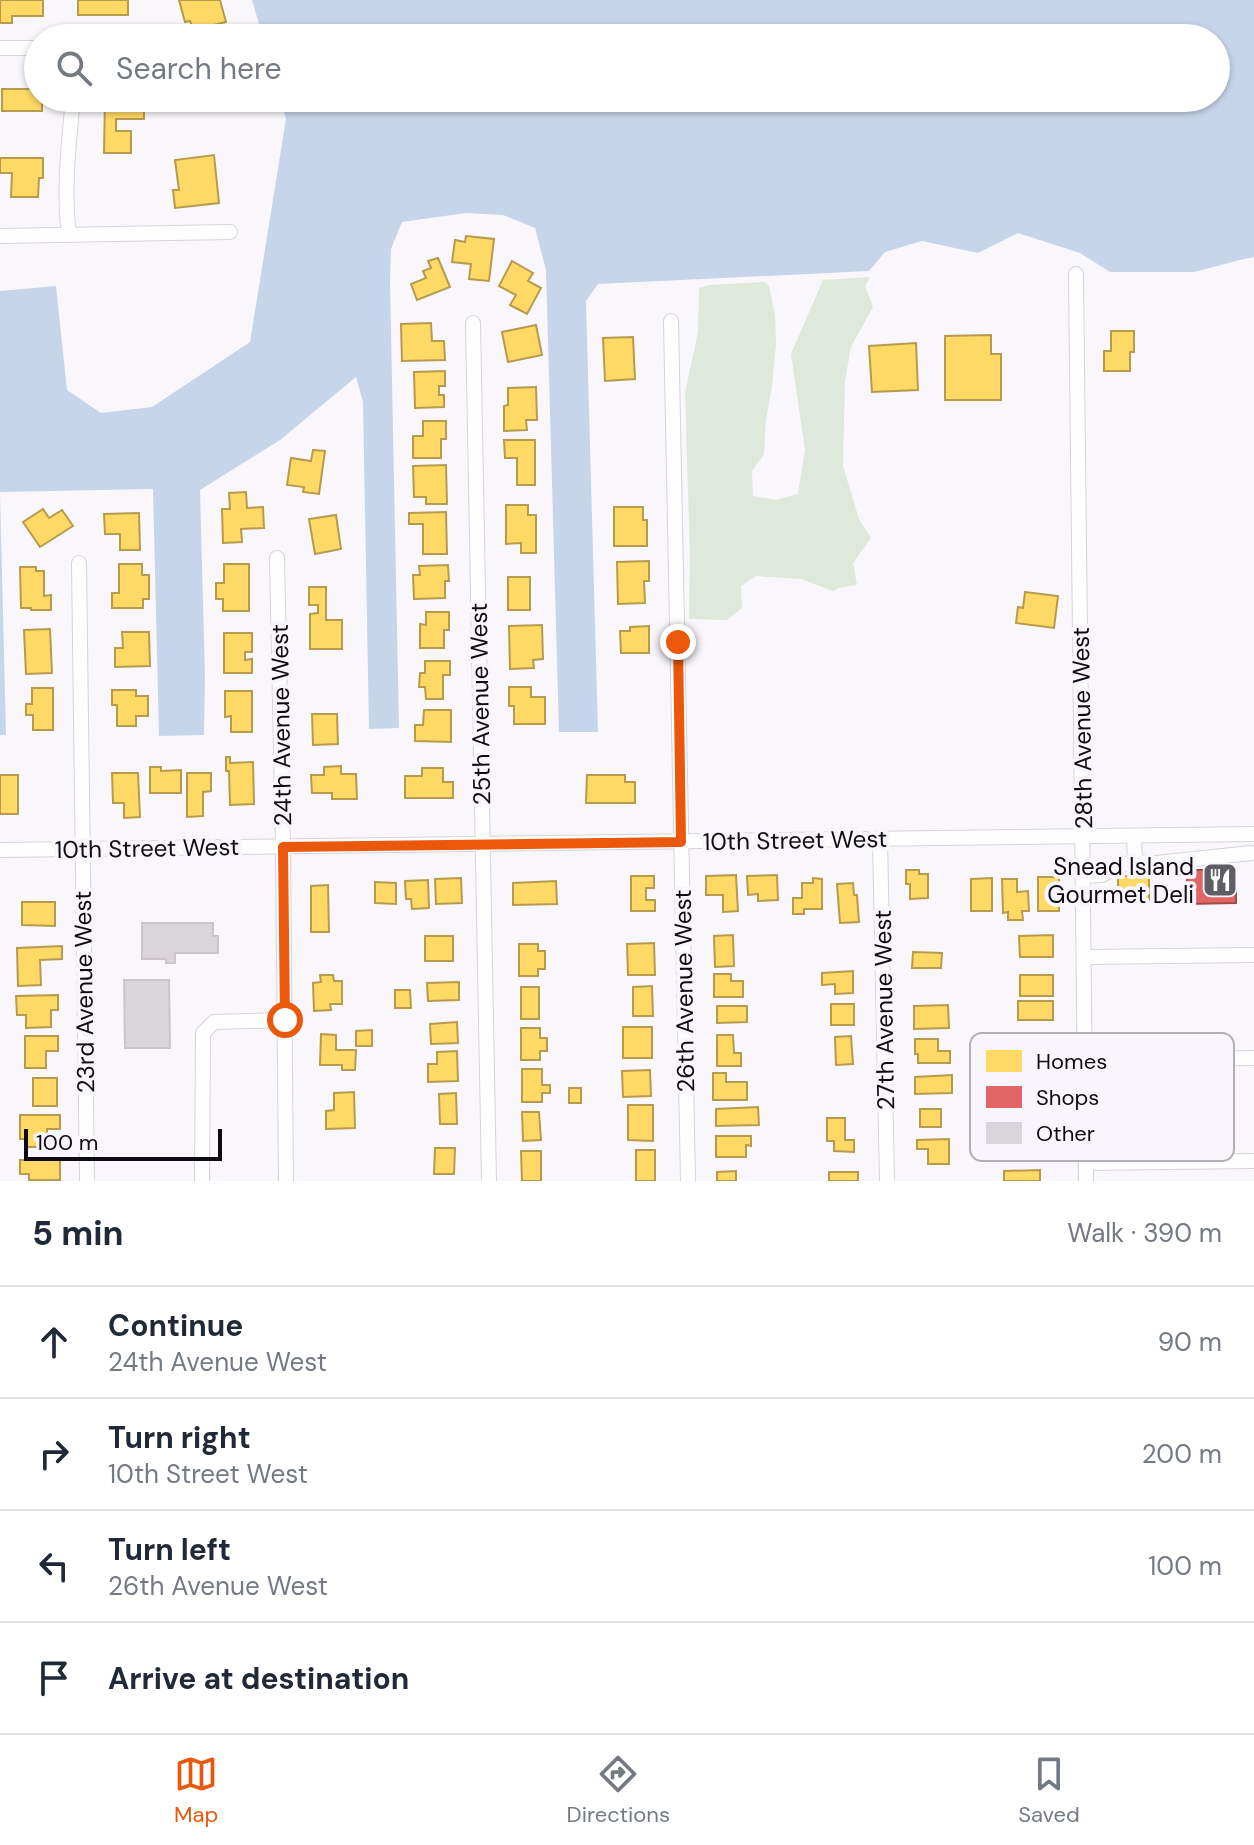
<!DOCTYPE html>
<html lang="en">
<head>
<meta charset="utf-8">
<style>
	:root { --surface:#fff; --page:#f2f2f3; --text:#1f2937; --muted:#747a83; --line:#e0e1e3; --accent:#ea580c }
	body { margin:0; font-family:"DM Sans",sans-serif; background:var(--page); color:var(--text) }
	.scale { position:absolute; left:24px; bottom:20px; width:198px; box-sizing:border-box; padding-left:8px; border:4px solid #0e0b14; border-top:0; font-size:22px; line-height:28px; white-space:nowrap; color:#0e0b14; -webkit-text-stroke:6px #f8f6fc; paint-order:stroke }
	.stop { position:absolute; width:24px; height:24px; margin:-18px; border:6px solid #ea580c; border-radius:50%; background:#fff }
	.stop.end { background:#ea580c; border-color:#fff; box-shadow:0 2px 8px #0008 }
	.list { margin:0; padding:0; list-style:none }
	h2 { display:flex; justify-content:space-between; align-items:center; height:104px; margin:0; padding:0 32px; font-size:34px }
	h2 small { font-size:26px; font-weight:400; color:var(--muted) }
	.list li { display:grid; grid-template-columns:52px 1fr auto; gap:24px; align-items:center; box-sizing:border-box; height:112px; padding:0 32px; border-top:2px solid var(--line) }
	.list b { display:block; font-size:30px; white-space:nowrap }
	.list p { margin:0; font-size:26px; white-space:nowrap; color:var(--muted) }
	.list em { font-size:26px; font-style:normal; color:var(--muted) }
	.icon { flex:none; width:44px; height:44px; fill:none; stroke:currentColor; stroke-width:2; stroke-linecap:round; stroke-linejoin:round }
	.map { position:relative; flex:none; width:1254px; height:1181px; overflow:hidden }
	.search { position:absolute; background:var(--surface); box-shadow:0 2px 6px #0004; left:24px; right:24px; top:24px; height:88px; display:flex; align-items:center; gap:20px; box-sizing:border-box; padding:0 28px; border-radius:44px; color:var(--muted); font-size:30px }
	.sheet { height:552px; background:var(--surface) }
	nav { display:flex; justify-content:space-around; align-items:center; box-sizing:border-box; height:112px; border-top:2px solid var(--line); background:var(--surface); font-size:22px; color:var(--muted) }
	nav a { display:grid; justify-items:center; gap:4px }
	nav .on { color:var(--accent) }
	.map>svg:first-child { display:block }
</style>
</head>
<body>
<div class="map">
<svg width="1254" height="1181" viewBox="0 0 1254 1181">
	<rect width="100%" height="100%" fill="#f9f7fb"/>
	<path fill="#dee9db" d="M870,277L865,286L873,307L851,347L845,381L843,466L859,519L871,538L853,563L857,585L839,588L833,591L801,579L756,576L741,586L742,608L727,620L689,619L690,556L685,393L698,332L699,288L709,285L765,282L769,286L775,315L776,344L772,386L766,420L764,454L752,471L753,496L776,500L798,494L805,450L791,354L823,280Z"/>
	<path fill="#c7d5eb" d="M252,0H1254V257L1244,259L1194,272H1110L1080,253L1018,233L978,253L922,241L885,252L869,271L598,284L586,301L598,732H559L546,270L535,228L503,215L466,213L402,222L391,249L390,281L399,728L369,729L363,402L356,377L280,440L200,490L205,677L204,735L159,736L153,489L0,492L6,735H0V291L56,286L67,390L101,413L152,407L250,342L286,119L280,98H1216V38H263Z"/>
	<g fill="#ffd966" stroke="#b79b4d" stroke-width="2">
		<path d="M0,0H43V16H12V23H0Z"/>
		<rect x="78" y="0" width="50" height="15"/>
		<path d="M179,0H220L226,22L193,30L190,21L185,22Z"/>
		<path d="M2,89H38V98H42V111H2Z"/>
		<path d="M105,98H144V119H116V131H131V153H104Z"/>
		<path d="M214,155L219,203L175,208L173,190H179L175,160Z"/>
		<path d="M0,158H43V178H39L38,197H11L12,173H0Z"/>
		<path d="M466,236L494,239L489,281L469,279L471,264L452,262L455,240L465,242Z"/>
		<path d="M438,258L450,287L417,300L411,284L426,278L423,271L431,268L428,261Z"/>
		<path d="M512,261L533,273L528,281L541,288L527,314L510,305L516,295L499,286Z"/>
		<path d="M431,323L432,341H444L445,360L402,361L401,324Z"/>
		<path d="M536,325L542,355L508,362L502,332Z"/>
		<path d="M1111,331H1134V352H1130V371H1104V351H1111Z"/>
		<path d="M991,335V354H1001V400H945V336Z"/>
		<path d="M633,337L635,379L605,381L603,338Z"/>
		<path d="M916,343L918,390L872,392L869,346Z"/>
		<path d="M445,371V386H439V395H444V407L415,408L414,372Z"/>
		<path d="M536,387L537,420H526L527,430L504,431V406L508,405V388Z"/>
		<path d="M423,421H446V439H441V458H413V436H423Z"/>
		<path d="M504,440H535V485H517V458H505Z"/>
		<path d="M313,450L325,451L319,494L303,492L304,487L287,485L291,458L311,461Z"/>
		<path d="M446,465L447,504H426V497H414L413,466Z"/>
		<path d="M246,492L247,508L263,507L264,528L241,529L242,542L223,543L222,509H230L229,493Z"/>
		<path d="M506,505H528V515H536V553H521V543L506,544Z"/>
		<path d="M614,507H643V520H647V546H614Z"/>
		<path d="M43,509L49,518L62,510L73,526L40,547L23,522Z"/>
		<path d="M446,512L447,554H423V524H409V513Z"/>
		<path d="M139,513L140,550H120V534H105L104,514Z"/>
		<path d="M336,515L341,549L315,554L309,519Z"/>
		<path d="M649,561V581H644L645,603L618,604L617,562Z"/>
		<path d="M119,564H142V575H149V599H143V608H112V593H119Z"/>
		<path d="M224,564H249V611H223V599H216V583H224Z"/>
		<path d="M448,565L449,581H445V598L414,599L413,575H420L419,566Z"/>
		<path d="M20,567H36V571H44V596L51,595V610H31V608H21Z"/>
		<rect x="508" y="577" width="22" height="33"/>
		<path d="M309,587H326V620H342V649H310V614L318,613V605H309Z"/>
		<path d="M1025,592L1058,596L1054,628L1016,623L1018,607L1023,608Z"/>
		<path d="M426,612H449V630H444V648H420V624L426,625Z"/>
		<path d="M542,625L543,659L533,660L534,668L510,669L509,626Z"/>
		<path d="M649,626V653H621L620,631H630V627Z"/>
		<path d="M50,629L52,673L26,674L24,630Z"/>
		<path d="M122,632H149L150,666L115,667V648H123Z"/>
		<path d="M224,633H252V652H245V660L252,659V673H224Z"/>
		<path d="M425,661H450V675H443V699H426L425,687H419L420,673H425Z"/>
		<path d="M509,687H531V697H545V724H514V706H509Z"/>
		<path d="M32,688H53V730H33V715H26V704H32Z"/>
		<path d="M112,690H136V696H148V716H136V726H117V705H112Z"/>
		<path d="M225,691H252V732H231V716L225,717Z"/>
		<path d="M424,710H451V742L415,741V725H423Z"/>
		<path d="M312,714H337L338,744L313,745Z"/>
		<path d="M226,757H230V763L253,762L254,804L230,805L229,771H226Z"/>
		<path d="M341,766V774H356L357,799H332V793H312L311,775H324V767Z"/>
		<path d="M150,767H161V771L181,770V793H150Z"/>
		<path d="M422,768H443V782H453V798H405V776H422Z"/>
		<path d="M112,773H138L140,817L124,818V803H113Z"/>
		<path d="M187,773H211V791L203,792V816L187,817Z"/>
		<rect x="0" y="775" width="18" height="39"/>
		<path d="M587,775H625V782H635V803H586Z"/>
		<path d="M906,870H919V874H928V898L910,899V884H906Z"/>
		<path d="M736,875L738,911L723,912V895H706V876Z"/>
		<path d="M777,875L778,900L758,901V894L748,895L747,876Z"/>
		<path d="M631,876H654V888H646V900H655V911H631Z"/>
		<rect x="1118" y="876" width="31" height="24"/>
		<rect x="1038" y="877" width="21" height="34"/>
		<path d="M461,878L462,903L436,904L435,879Z"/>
		<path d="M813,878L822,879V909H804V914H793V898H802V883H813Z"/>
		<path d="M992,878V911H971V879Z"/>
		<path d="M1002,879H1017V892L1028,891L1029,911H1022L1023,920H1008V912L1003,913Z"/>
		<path d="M428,880L429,908L412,909L411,899H406L405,881Z"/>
		<path d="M556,881L557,904L513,905V883Z"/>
		<path d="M375,882L396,883V904L375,903Z"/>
		<path d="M853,883L854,895H857L859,922L840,923L837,884Z"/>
		<path d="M328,885L329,932H311V886Z"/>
		<path d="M22,902H55V926L22,925Z"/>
		<path d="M733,935L734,966L715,967L714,936Z"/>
		<path d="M1053,935V957H1020L1019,936Z"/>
		<rect x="425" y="936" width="28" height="25"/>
		<path d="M654,943L655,975H628L627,944Z"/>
		<path d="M519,944H538V951H545V969H538V976H519Z"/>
		<path d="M62,946V959L40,960L41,985L18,986L17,948Z"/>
		<path d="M913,952L942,953L941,968H912Z"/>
		<path d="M853,971V993L835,994V984L822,985V973Z"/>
		<path d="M714,974H731V981H743V997H714Z"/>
		<path d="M320,975H333L334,981H342V1004H330L331,1010L314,1011L313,983L321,982Z"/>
		<rect x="1020" y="975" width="33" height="21"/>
		<path d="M459,982V1000L428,1001L427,983Z"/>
		<path d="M652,986L653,1016H633V987Z"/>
		<rect x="521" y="987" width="18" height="32"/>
		<path d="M395,990H410L411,1008H395Z"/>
		<path d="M58,995V1010H51V1027L26,1028V1015H17L16,996Z"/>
		<rect x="1018" y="1001" width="35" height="19"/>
		<rect x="831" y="1004" width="23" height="21"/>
		<path d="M948,1005L949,1028L914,1029V1006Z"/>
		<path d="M717,1006H747V1022L717,1023Z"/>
		<path d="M457,1022L458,1043L431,1044L430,1024Z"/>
		<rect x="623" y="1027" width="29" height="31"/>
		<path d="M521,1028H540V1038H547V1051H540V1060H521Z"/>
		<path d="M372,1030V1046H356V1031Z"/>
		<path d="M321,1034L336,1035V1050H356L355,1070H342V1065H320Z"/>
		<path d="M717,1035H733L734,1053H741V1066H717Z"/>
		<path d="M25,1036H58V1051H46V1068H25Z"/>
		<path d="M851,1036L853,1064L836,1065L835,1037Z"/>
		<path d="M915,1039H938V1051H950V1063H918V1054H915Z"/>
		<path d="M457,1051L458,1081L428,1082V1064H437V1052Z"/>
		<path d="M522,1069H542V1085H550V1093H542V1102H522Z"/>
		<path d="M650,1070L651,1096L623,1097L622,1071Z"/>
		<path d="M713,1073H726V1082H747V1100H713Z"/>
		<path d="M952,1075V1093L915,1094V1077Z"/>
		<rect x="33" y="1078" width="24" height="28"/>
		<rect x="569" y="1088" width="12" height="15"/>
		<path d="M354,1092L355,1128L326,1129V1111L334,1110V1093Z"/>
		<path d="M456,1093L457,1124H440L439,1094Z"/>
		<path d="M628,1105H653V1141L628,1140Z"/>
		<path d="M758,1107L759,1125L716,1126V1109Z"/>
		<rect x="920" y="1109" width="21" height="18"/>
		<path d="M522,1112H539L541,1140L523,1141Z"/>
		<path d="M20,1115H60V1129H47V1147H27V1139H20Z"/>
		<path d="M827,1118H845V1140H854V1152L834,1151V1141H827Z"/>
		<path d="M716,1136H751V1146L746,1145V1157H716Z"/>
		<path d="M949,1139V1164H928V1149H917V1140Z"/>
		<path d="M435,1148H455L454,1174H434Z"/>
		<rect x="636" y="1150" width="19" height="31"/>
		<path d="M521,1151H541V1181H522Z"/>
		<path d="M20,1160H60V1180H29V1174H20Z"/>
		<path d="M1040,1170V1181H1004V1171Z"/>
		<path d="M736,1171V1181H717V1172Z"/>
		<rect x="829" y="1172" width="29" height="9"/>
	</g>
	<path fill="#e06666" stroke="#a14b4d" stroke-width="2" d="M1187,870H1236V903L1187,904Z"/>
	<g fill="#dad5da" stroke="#cbc5cb" stroke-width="2">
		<path d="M142,923H213V936H218V953H175V963H166V959H142Z"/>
		<path d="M124,980H169L170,1048H125Z"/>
	</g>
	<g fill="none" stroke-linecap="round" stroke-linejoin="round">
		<defs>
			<g id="minor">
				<path d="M0,48H38"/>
				<path d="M69,235C63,189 69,143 73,98"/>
				<path d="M0,236L230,232"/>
				<path d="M1076,274L1086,1181"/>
				<path d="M671,321L688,1181"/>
				<path d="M473,323L489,1181"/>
				<path d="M277,558L283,847L286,1181"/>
				<path d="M79,563L87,1181"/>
				<path d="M880,839L887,1181"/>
				<path d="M0,850L1254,834"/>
				<path d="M1135,862L1157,863L1251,853"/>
				<path d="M1084,876L1102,875L1120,865L1135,862L1134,836"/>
				<path d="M1085,957L1254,955"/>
				<path d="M1085,1060L1254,1058"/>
				<path d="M1086,1163L1254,1161"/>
				<path d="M202,1181L203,1033L214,1022L285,1020"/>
			</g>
		</defs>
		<use href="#minor" stroke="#d6d3da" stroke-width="16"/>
		<use href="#minor" stroke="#fefefe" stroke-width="14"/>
	</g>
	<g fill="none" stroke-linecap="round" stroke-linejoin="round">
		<path stroke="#ea580c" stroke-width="10" d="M285,1020L283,847L681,842L678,642"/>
	</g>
	<defs>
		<symbol id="restaurant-square" viewBox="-11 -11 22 22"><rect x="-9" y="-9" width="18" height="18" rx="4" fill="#605e65" stroke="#f8f6fc"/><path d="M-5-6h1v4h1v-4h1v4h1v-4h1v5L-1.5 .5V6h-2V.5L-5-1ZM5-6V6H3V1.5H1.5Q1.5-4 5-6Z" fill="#fff"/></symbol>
	</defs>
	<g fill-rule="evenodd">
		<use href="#restaurant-square" x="1200" y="860" width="40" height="40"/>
	</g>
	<g text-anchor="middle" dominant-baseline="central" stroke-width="8" stroke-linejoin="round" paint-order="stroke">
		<g font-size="24" fill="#0e0b14" stroke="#f8f6fc">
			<text transform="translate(480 704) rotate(-91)">25th Avenue West</text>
			<text transform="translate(281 725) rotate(-91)">24th Avenue West</text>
			<text transform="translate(1082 728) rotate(-91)">28th Avenue West</text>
			<text transform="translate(795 840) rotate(-1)">10th Street West</text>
			<text transform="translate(147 848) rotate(-1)">10th Street West</text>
			<text transform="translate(684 991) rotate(-91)">26th Avenue West</text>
			<text transform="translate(84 992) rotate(-91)">23rd Avenue West</text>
			<text transform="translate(884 1010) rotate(-91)">27th Avenue West</text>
		</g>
		<g font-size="24" fill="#0e0b14" stroke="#f8f6fc" text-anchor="end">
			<text x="1194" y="866">Snead Island<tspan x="1194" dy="28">Gourmet Deli</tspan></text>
		</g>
	</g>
	<rect x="970" y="1033" width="264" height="128" rx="12" fill="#f8f6fc" stroke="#b2b0b6" stroke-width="2"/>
	<rect x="986" y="1050" width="36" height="22" fill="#ffd966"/>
	<rect x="986" y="1086" width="36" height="22" fill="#e06666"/>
	<rect x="986" y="1122" width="36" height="22" fill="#dad5da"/>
	<g font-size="22" fill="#0e0b14">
		<text x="1036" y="1069">Homes</text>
		<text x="1036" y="1105">Shops</text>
		<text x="1036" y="1141">Other</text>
	</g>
</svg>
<div class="scale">100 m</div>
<div class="stop" style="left:285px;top:1020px"></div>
<div class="stop end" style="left:678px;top:642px"></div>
<div class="search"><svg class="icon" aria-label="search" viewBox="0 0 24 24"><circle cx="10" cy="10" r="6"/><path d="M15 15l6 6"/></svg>Search here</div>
</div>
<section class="sheet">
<h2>5 min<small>Walk · 390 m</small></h2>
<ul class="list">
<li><svg class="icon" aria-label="ahead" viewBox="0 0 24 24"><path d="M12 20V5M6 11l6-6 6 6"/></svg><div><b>Continue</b><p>24th Avenue West</p></div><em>90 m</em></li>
<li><svg class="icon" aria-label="right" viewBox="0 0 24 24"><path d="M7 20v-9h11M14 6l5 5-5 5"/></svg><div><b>Turn right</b><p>10th Street West</p></div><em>200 m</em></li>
<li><svg class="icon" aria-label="left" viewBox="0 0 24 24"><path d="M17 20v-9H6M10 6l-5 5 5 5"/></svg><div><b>Turn left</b><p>26th Avenue West</p></div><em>100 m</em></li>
<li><svg class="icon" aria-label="arrive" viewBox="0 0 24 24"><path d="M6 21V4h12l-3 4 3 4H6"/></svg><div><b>Arrive at destination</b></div></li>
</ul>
</section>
<nav>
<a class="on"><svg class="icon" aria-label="map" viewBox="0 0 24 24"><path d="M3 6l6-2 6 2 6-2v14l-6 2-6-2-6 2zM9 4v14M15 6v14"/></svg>Map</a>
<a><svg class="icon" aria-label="directions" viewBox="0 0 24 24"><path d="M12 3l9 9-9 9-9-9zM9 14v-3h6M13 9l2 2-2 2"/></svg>Directions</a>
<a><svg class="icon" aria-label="saved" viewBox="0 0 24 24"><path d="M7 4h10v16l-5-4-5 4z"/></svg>Saved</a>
</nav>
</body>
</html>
